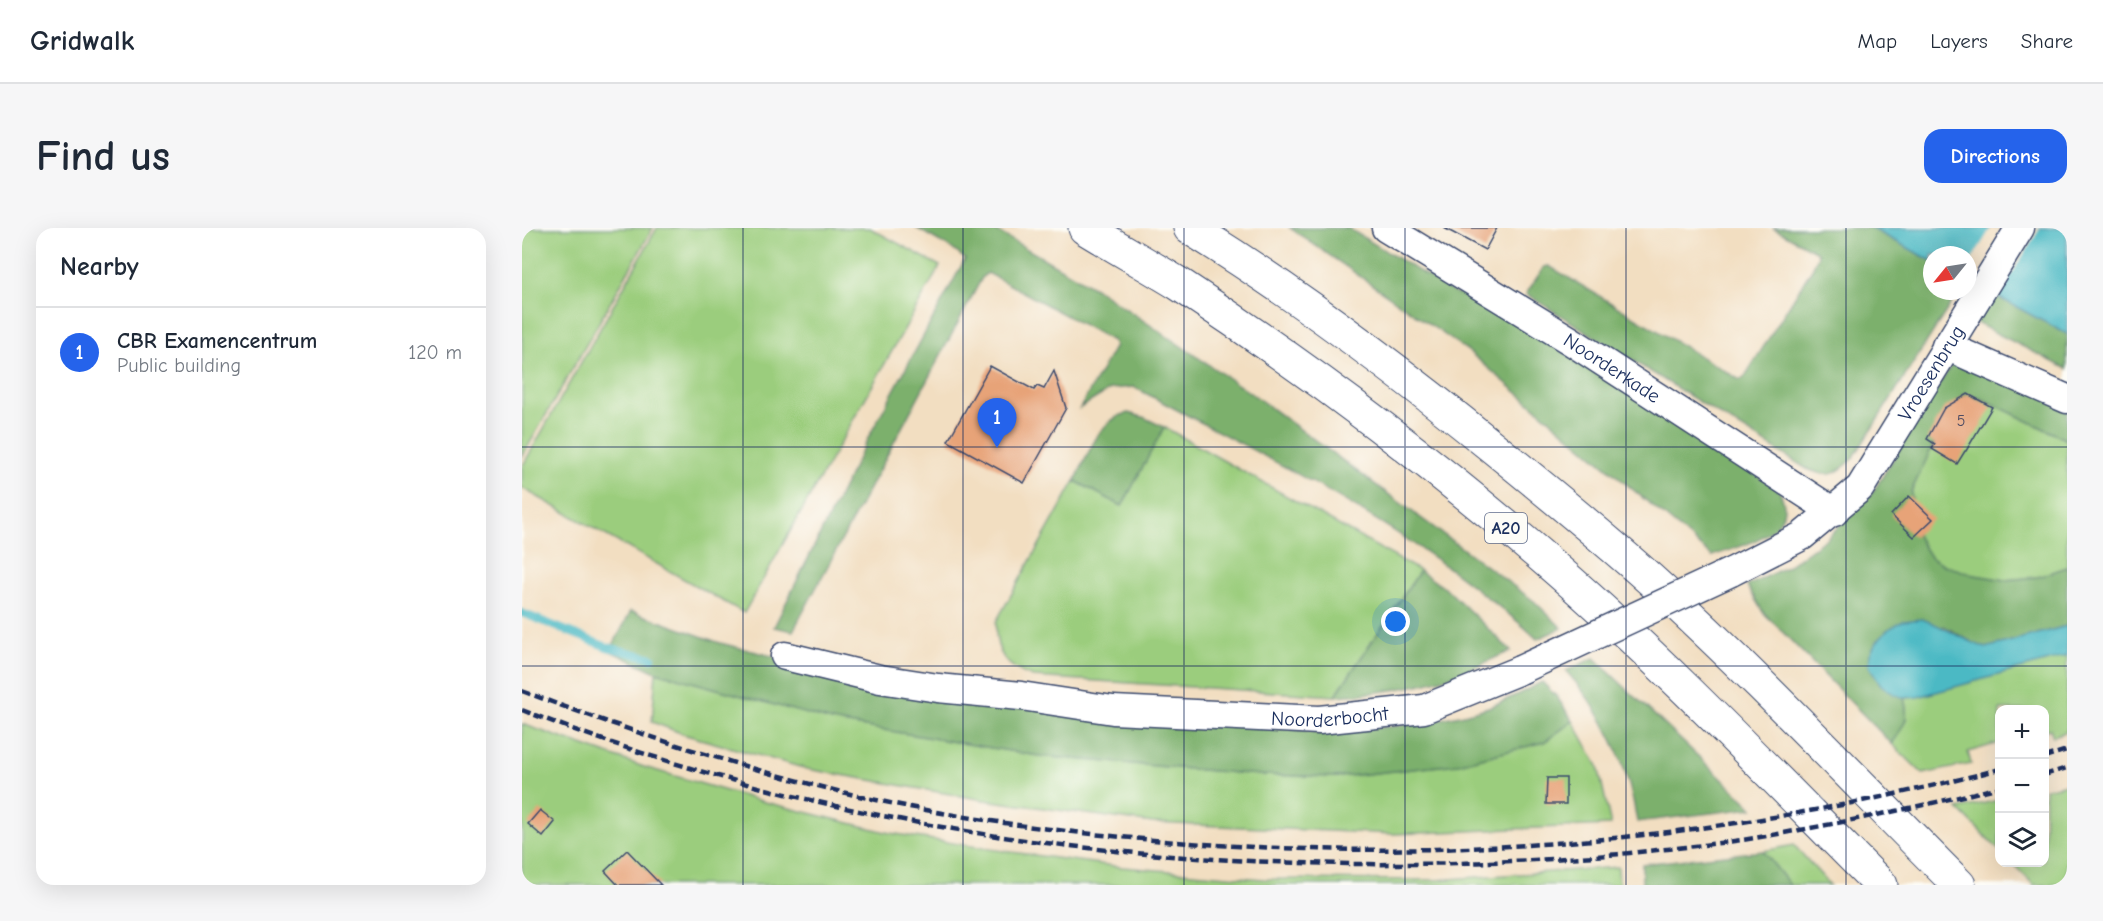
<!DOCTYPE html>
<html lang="en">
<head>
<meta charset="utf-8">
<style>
	:root { --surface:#fff; --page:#f6f6f7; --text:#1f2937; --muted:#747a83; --line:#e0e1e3; --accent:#2563eb }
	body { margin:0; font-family:"Comic Neue",sans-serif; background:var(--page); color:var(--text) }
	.controls { position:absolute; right:18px; bottom:18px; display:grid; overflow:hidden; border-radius:12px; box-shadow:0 6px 24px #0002 }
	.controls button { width:54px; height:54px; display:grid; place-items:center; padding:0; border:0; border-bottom:2px solid var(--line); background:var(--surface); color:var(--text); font:30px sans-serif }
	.compass { position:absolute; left:1401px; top:18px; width:54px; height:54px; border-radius:50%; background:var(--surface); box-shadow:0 6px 24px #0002; rotate:240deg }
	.you { position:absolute; left:874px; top:394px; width:21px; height:21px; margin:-15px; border:4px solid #fff; border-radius:50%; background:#1a73e8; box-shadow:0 0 0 9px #1a73e833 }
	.badge { display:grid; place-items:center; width:39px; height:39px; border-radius:50%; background:var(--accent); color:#fff; font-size:20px; font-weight:700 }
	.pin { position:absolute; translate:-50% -50px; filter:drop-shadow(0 2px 3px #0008) }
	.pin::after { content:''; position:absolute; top:32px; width:21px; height:18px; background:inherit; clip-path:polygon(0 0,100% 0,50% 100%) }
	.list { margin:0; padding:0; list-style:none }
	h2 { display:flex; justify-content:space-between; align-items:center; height:78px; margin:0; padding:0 24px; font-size:26px }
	h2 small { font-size:20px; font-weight:400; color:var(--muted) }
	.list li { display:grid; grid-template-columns:39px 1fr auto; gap:18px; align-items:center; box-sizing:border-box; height:90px; padding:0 24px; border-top:2px solid var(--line) }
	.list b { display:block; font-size:22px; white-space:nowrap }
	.list p { margin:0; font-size:20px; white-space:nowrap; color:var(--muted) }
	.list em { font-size:20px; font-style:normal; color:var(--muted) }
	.icon { flex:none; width:33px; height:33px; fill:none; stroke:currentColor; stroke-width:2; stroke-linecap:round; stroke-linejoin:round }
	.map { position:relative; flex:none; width:1545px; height:657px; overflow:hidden; border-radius:18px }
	header { display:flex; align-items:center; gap:36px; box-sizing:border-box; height:84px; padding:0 30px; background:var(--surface); border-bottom:2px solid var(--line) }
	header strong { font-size:28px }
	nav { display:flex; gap:33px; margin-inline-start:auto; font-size:21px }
	.intro { display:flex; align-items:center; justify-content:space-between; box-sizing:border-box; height:144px; padding:0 36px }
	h1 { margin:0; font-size:42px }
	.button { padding:15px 27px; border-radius:18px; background:var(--accent); color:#fff; font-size:21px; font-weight:700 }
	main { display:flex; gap:36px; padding:0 36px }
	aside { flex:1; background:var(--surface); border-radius:18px; box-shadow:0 6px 24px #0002 }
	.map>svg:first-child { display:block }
</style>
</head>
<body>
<header>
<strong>Gridwalk</strong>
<nav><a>Map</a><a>Layers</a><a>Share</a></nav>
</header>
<div class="intro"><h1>Find us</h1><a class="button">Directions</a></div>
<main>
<aside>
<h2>Nearby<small></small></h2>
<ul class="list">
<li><span class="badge">1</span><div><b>CBR Examencentrum</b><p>Public building</p></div><em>120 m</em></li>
</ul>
</aside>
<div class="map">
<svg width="1545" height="657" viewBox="0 0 1545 657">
	<rect width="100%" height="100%" fill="#fdfcf7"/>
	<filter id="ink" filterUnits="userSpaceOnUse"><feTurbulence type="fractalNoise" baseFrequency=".0167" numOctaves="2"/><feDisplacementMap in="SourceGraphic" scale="12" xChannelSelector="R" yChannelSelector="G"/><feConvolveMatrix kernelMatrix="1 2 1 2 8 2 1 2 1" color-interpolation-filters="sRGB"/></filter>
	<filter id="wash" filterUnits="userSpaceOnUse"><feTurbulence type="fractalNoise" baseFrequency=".008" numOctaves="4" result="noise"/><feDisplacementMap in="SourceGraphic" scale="24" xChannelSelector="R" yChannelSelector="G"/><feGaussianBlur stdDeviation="1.35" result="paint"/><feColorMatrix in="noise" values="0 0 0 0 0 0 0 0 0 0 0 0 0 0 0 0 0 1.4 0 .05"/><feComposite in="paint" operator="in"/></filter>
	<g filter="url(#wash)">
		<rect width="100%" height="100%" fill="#f2dec1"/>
		<g fill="#9bcd7d" stroke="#5b7e6e" stroke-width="1.5">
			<path d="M0,0H131L0,229Z"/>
			<path d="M135,0H348L418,38L222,385L0,260V239Z"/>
			<path d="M1442,166L1463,172L1545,212V339L1516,349L1483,352L1452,347L1422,337L1408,329L1402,321L1393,304L1389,264L1412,215Z"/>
			<path d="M642,199L898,343L813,468L511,449C484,440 472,424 474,394L553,253L600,278Z"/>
			<path d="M1545,427V504L1531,508L1528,501L1523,502L1522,482H1478L1477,515L1446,524L1449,536L1401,546L1370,516C1382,496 1388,494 1382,470L1396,469Z"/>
			<path d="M134,444L314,494L517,528L739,547L817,549L936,536L1022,514L1051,493L1076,538L1089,597L872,606L631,595L462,572L285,541L164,507L130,494Z"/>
			<path d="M0,496L122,539L239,573L368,605L468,621L600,639L741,651L914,652L1096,639L1097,657H0Z"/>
			<path d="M1545,556V657H1512L1490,635L1522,634L1523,561Z"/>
			<path d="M1477,572H1478L1477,622L1436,581Z"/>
			<path d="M1272,617L1308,657H1268L1241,623Z"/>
		</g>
		<g fill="#7cb06c" stroke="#4c7065" stroke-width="1.5">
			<path d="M394,0H469L576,62L730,166L1012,373L1040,400L1015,411C999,395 980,381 962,367C856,282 731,223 612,159L589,161L558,180L593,118L591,113L466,45L461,48L271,403L252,399L345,212L442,33L443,31L429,20Z"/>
			<path d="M768,0H826L936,67L941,60L1256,260C1258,265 1262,272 1262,278C1263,309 1213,320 1190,328L946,123Z"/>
			<path d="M1251,0H1349L1410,33V63H1437L1330,232C1312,248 1308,250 1285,241L1004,66L1022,39L1027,38L1218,152L1222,150L1290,41L1296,28L1295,24Z"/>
			<path d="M1472,67L1545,106V141L1454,95Z"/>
			<path d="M1435,128L1545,178V212L1463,172L1442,166L1412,215L1389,264L1393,304L1403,321L1408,329L1422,337L1452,347L1483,352L1516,349L1545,339V398L1464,420L1453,416L1422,398L1372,466L1382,470C1388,494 1382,496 1370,516L1241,384L1225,358L1266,338L1305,310L1351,264Z"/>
			<path d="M606,185L621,189L642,199L600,278L553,253C566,228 576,191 606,185Z"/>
			<path d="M898,343L927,363L989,423C971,430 952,441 933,447C892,460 855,466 813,468Z"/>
			<path d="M109,383L198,415L347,452L797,504C851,501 905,497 957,482C979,476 1000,464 1020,454L1035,469L1051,493L1022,514L936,536L817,549L739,547L517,528L314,494L134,444L88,423Z"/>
			<path d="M1072,430L1231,580L1115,594C1107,538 1082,484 1044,443Z"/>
			<path d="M1241,623L1268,657H1120V636Z"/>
		</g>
		<g fill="#4bb9c4" stroke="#337491" stroke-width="1.5">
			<path d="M1349,0H1545V106L1446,53V27H1410V33Z"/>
			<path d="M1400,391C1423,399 1442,412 1464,420L1545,398V428L1396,469L1382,470L1372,466L1359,457L1347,438L1348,426L1353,416L1365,402L1381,393Z"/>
		</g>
		<path fill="#f2dec1" d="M1469,0H1518L1474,71L1446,56V38Z"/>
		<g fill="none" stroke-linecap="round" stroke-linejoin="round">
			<path stroke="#4bb9c4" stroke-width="8" d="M0,385L85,419L130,430"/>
		</g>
		<g id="blocks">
			<g fill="#e7a378">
				<path d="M922,0H975L963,22Z"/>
				<path d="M468,138L512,162L515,158L522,161L532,143L544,180L502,255L426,213Z"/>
				<path d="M1446,166L1470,179L1444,223H1443L1435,236L1410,221L1413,216L1405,211L1422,180Z"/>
				<path d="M1387,268L1411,291L1392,309L1369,287Z"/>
				<path d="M1025,550H1044V576H1024Z"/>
				<path d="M18,582L33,594L21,609L6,596Z"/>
				<path d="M105,622L139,657H96L83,643Z"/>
			</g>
		</g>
	</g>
	<g filter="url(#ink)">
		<use href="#blocks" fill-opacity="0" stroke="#3b496d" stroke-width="1.5"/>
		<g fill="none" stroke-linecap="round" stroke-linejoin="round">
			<defs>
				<g id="minor">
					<path id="s1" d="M864,0L1049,113L1312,284"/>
					<path d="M1424,118L1545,171"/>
					<path id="s2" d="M1209,344L1280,308L1338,260L1498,0"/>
					<path id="s3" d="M263,428L358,451L416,460L499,468L591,482L797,492L902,481L998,442"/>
				</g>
				<g id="highway">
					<path d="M563,0C594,19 626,37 657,56C788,142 916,238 1034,341C1148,440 1252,550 1359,657"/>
					<path d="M668,0C775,66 876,142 973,221C1026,264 1079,307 1129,352C1236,449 1335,555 1437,657"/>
				</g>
			</defs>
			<use href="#minor" stroke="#3b496d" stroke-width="31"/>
			<use href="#highway" stroke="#3b496d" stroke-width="35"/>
			<use href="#minor" stroke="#fff" stroke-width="28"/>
			<use href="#highway" stroke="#fff" stroke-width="33"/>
			<g stroke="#1b2f5e" stroke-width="4.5" stroke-dasharray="9 4.5" stroke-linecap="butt">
				<path d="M0,463C107,503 213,538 324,565C415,587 508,600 600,609C894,639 1192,616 1478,541"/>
				<path d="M0,482C348,619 727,657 1098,626C1143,621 1189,617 1233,610C1315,596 1397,579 1478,559"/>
				<path d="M1522,529L1545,522"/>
				<path d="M1522,547L1545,540"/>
			</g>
			<defs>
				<path id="minor-bridge" d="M998,442L1209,344"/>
			</defs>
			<use href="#minor-bridge" stroke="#3b496d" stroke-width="31" stroke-linecap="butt"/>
			<use href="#minor-bridge" stroke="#fff" stroke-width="28"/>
		</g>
	</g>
	<path fill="none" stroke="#1b2f5e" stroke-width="1.5" stroke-opacity="0.55" d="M221,0V657M441,0V657M662,0V657M883,0V657M1104,0V657M1324,0V657M0,219H1545M0,438H1545"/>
	<g text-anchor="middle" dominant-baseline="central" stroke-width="5" stroke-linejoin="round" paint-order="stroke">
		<g font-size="16" fill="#4e4c64">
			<text x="1439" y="193">5</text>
		</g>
		<rect fill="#fdfcf7" stroke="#5f6c8c" stroke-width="1.5" x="963" y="285" width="42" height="30" rx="4.5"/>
		<g font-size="18" font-weight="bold" fill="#1b2f5e">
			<text x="984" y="300">A20</text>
		</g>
		<g font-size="20" fill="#1b2f5e" stroke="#fdfcf7">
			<text stroke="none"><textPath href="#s1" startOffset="266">Noorderkade</textPath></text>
			<text stroke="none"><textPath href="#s2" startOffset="290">Vroesenbrug</textPath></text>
			<text stroke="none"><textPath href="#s3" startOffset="550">Noorderbocht</textPath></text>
		</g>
	</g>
</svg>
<div class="controls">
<button>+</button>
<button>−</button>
<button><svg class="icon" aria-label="layers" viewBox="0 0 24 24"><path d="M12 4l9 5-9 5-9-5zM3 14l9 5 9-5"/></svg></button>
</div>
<svg class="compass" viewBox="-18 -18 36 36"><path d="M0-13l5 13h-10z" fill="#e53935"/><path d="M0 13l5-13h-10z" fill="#747a83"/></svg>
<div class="you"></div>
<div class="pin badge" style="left:475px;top:220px">1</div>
</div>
</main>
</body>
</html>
